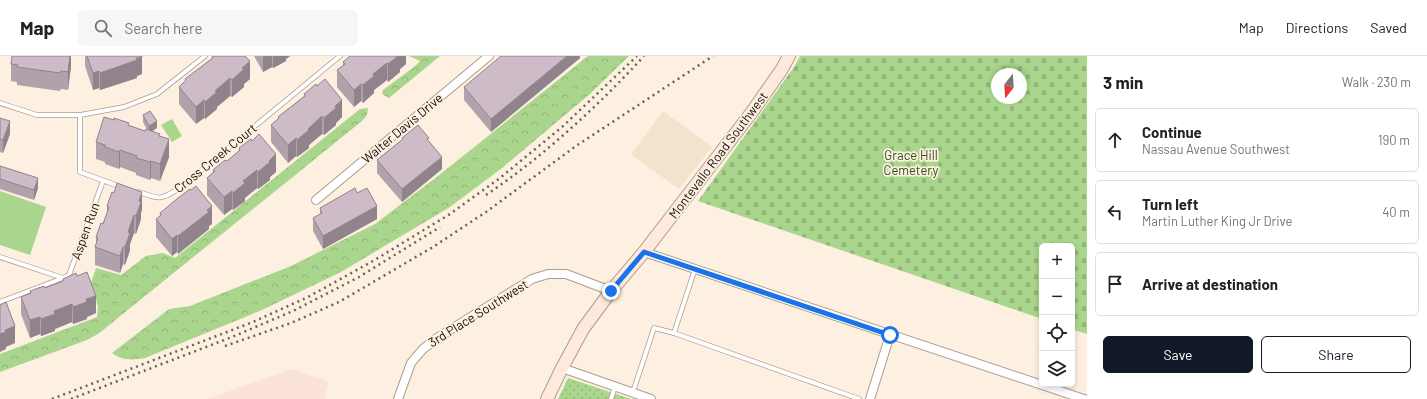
<!DOCTYPE html>
<html lang="en">
<head>
<meta charset="utf-8">
<style>
	:root { --surface:#fff; --page:#f6f6f6; --text:#222; --muted:#767676; --line:#e0e0e0; --accent:#111827 }
	body { margin:0; font-family:Barlow,sans-serif; background:var(--page); color:var(--text) }
	.controls { position:absolute; right:12px; bottom:12px; display:grid; overflow:hidden; border-radius:6px; box-shadow:0 2px 6px #0003 }
	.controls button { width:36px; height:36px; display:grid; place-items:center; padding:0; border:0; border-bottom:1px solid var(--line); background:var(--surface); color:var(--text); font:20px sans-serif }
	.compass { position:absolute; left:991px; top:12px; width:36px; height:36px; border-radius:50%; background:var(--surface); box-shadow:0 2px 6px #0003; rotate:197deg }
	.stop { position:absolute; width:12px; height:12px; margin:-9px; border:3px solid #1a73e8; border-radius:50%; background:#fff }
	.stop.end { background:#1a73e8; border-color:#fff; box-shadow:0 1px 4px #0008 }
	.list { margin:0; padding:0; list-style:none }
	h2 { display:flex; justify-content:space-between; align-items:center; height:52px; margin:0; padding:0 16px; font-size:17px }
	h2 small { font-size:13px; font-weight:400; color:var(--muted) }
	.list li { display:grid; grid-template-columns:26px 1fr auto; gap:12px; align-items:center; box-sizing:border-box; height:64px; margin:0 8px 8px; padding:0 8px; border:1px solid var(--line); border-radius:6px }
	.list b { display:block; font-size:15px; white-space:nowrap }
	.list p { margin:0; font-size:13px; white-space:nowrap; color:var(--muted) }
	.list em { font-size:13px; font-style:normal; color:var(--muted) }
	.actions { display:flex; gap:8px; padding:12px 16px }
	.actions a { flex:1; padding:9px 0; border:1px solid var(--accent); border-radius:6px; text-align:center; font-size:14px; color:var(--accent) }
	.actions .main { background:var(--accent); color:#fff }
	.icon { flex:none; width:22px; height:22px; fill:none; stroke:currentColor; stroke-width:2; stroke-linecap:round; stroke-linejoin:round }
	.map { position:relative; flex:none; width:1087px; height:343px; overflow:hidden }
	header { display:flex; align-items:center; gap:24px; box-sizing:border-box; height:56px; padding:0 20px; background:var(--surface); border-bottom:1px solid var(--line) }
	header strong { font-size:19px }
	nav { display:flex; gap:22px; margin-inline-start:auto; font-size:14px }
	.search { width:280px; height:36px; background:var(--page); display:flex; align-items:center; gap:10px; box-sizing:border-box; padding:0 14px; border-radius:6px; color:var(--muted); font-size:15px }
	main { display:flex }
	aside { flex:1; background:var(--surface) }
	.map>svg:first-child { display:block }
</style>
</head>
<body>
<header>
<strong>Map</strong>
<div class="search"><svg class="icon" aria-label="search" viewBox="0 0 24 24"><circle cx="10" cy="10" r="6"/><path d="M15 15l6 6"/></svg>Search here</div>
<nav><a>Map</a><a>Directions</a><a>Saved</a></nav>
</header>
<main>
<div class="map">
<svg width="1087" height="343" viewBox="0 0 1087 343">
	<defs>
		<pattern id="grass-dots" width="8" height="8" patternUnits="userSpaceOnUse"><rect width="8" height="8" fill="#a9d68c"/><path d="M2 2h.1M6 6h.1" fill="none" stroke="#91b677" stroke-width="1.8" stroke-linecap="round"/></pattern>
		<pattern id="forest-crowns" width="20" height="18" patternUnits="userSpaceOnUse"><rect width="20" height="18" fill="#a9d68c"/><path d="M2 6a3 3 0 1 1 6 0M12 15a3 3 0 1 1 6 0" fill="none" stroke="#91b677"/></pattern>
		<pattern id="cemetery-stones" width="16" height="16" patternUnits="userSpaceOnUse"><rect width="16" height="16" fill="#a9d68c"/><path d="M2 7V4a2 2 0 0 1 4 0v3zM10 15v-3a2 2 0 0 1 4 0v3z" fill="#91b677"/></pattern>
	</defs>
	<rect width="100%" height="100%" fill="#fdf0e0"/>
	<path fill="#f3e3cc" d="M663,55L712,91L679,133L631,98Z"/>
	<path fill="#fbe2da" d="M291,313L329,325L324,343H207Z"/>
	<path fill="url(#grass-dots)" d="M568,322L631,343H558Z"/>
	<g fill="url(#forest-crowns)">
		<path d="M409,0H440L389,42L382,38L383,34L414,11L420,5Z"/>
		<path d="M588,0H629L590,38L502,112L450,151L341,216L262,254L145,302C132,304 123,305 112,297L169,253L190,250L291,210L375,168L438,120Z"/>
		<path d="M368,52L367,59L362,65L98,278L87,284L0,316V298L97,261L98,250L91,227L96,212L121,219L146,200L163,197L175,202L360,53Z"/>
	</g>
	<path fill="url(#cemetery-stones)" fill-rule="evenodd" d="M800,0H1087V278L1072,273V190H1042V263L698,145L794,11ZM997,18H1021V42H997Z"/>
	<g fill="#a9d68c">
		<path d="M172,63L182,80L172,86L161,69Z"/>
		<path d="M0,135L46,151L30,199L0,189Z"/>
	</g>
	<g fill="none" stroke-linecap="round" stroke-linejoin="round">
		<defs>
			<g id="service">
				<path d="M0,47L37,59H80L124,51L157,38L205,0"/>
				<path d="M80,59V116L121,131"/>
				<path d="M139,136C161,144 161,144 181,131L340,0"/>
				<path d="M0,201L63,222L69,219L103,125"/>
				<path d="M0,246L63,222"/>
				<path d="M674,277L695,213"/>
				<path d="M633,336L654,272L674,277L859,343"/>
				<path d="M611,343L615,331"/>
			</g>
			<g id="minor">
				<path d="M316,144L489,0"/>
				<path d="M644,196L1084,343"/>
				<path d="M562,312L651,343"/>
				<path d="M398,343L411,307L423,293L437,282L532,223L548,218H566L611,235"/>
				<path d="M870,343L890,279"/>
			</g>
			<path id="secondary" d="M547,343L562,312L583,273L611,235L644,196L752,56L782,13L789,0"/>
		</defs>
		<use href="#service" stroke="#aa9e8f" stroke-width="5.5"/>
		<use href="#minor" stroke="#aa9e8f" stroke-width="10"/>
		<use href="#secondary" stroke="#aa9e8f" stroke-width="14"/>
		<use href="#service" stroke="#fff" stroke-width="4"/>
		<use href="#minor" stroke="#fff" stroke-width="8"/>
		<use href="#secondary" stroke="#fee9dc" stroke-width="12"/>
		<g stroke="#6b6359" stroke-width="2.5" stroke-dasharray="2 4" stroke-linecap="butt">
			<path d="M486,139C544,100 597,51 644,0"/>
			<path d="M225,290L291,267L339,246L433,191L486,156L576,90L713,0"/>
			<path d="M52,343L253,266L308,241L373,205L450,158L500,122L562,71L637,0"/>
			<path d="M71,343L232,281L293,255L359,221L440,171"/>
		</g>
	</g>
	<g fill="#b0a1ab">
		<path d="M71,0V10L68,34L61,33L60,35L17,29V26L11,25V8Z"/>
		<path d="M85,0H142V18L137,20V22L100,34L99,32L93,34L85,10Z"/>
		<path d="M212,0L250,23L244,28V31L232,41L230,40L217,51V53L205,63L204,62L196,68L179,48V31L185,25V23L212,2Z"/>
		<path d="M254,0H290L286,3V5L273,12L272,11L263,16Z"/>
		<path d="M406,0V8L400,13V16L388,26L387,24L374,34V37L363,47L361,45L354,51L337,31V14L343,9V6Z"/>
		<path d="M580,0V2L491,76L464,44V31Z"/>
		<path d="M304,38L342,61L336,67V69L324,79L322,78L309,89V92L297,101L296,100L288,107L271,86V69L278,63V61L304,40Z"/>
		<path d="M143,59L157,72L152,75L160,80L169,101L160,125L151,122L150,124L136,119V117L120,111L119,113L105,108V106L96,103V86L129,70L145,75L147,74L143,66Z"/>
		<path d="M0,62L10,78L3,97L0,96Z"/>
		<path d="M402,82L429,85L442,113L402,146L377,117V104L402,84Z"/>
		<path d="M239,92L276,116L270,121V124L258,133L257,132L245,142V145L233,154L232,153L224,159L207,139V122L213,116V114L227,105L239,95Z"/>
		<path d="M0,110L38,132L34,144L0,133Z"/>
		<path d="M357,137L377,163L323,193L313,175V162L320,158V152Z"/>
		<path d="M107,150L142,153L141,157V163L136,178L134,177L130,188V194L125,209L123,208L120,217L95,209V191L96,188V181L103,168L107,157Z"/>
		<path d="M160,157L212,168L209,170V173L178,198L177,196L172,200L156,181V163L160,160Z"/>
		<path d="M77,220L96,257L87,261V263L73,268L72,266L55,273V275L41,280L40,278L30,282L21,258V241L30,237V235L45,232L63,225V223Z"/>
	</g>
	<g fill="#90838b">
		<path d="M70,0H71V10L68,34V16Z"/>
		<path d="M263,0H272V11L263,16Z"/>
		<path d="M273,0H290L286,3V5L273,12Z"/>
		<path d="M398,0H406V8L400,13V16L388,26V8Z"/>
		<path d="M567,0H580V2L491,76V63Z"/>
		<path d="M142,1V18L137,20V22L100,34V17Z"/>
		<path d="M250,5V23L244,28V31L232,41V24L242,12Z"/>
		<path d="M387,7V24L374,34V37L363,47V29L373,18Z"/>
		<path d="M99,15V32L93,34V17Z"/>
		<path d="M230,22V40L217,51V53L205,63V46L215,35Z"/>
		<path d="M361,28V45L354,51V34Z"/>
		<path d="M204,44V62L196,68V51Z"/>
		<path d="M342,44V61L336,67V69L324,79V62L335,50Z"/>
		<path d="M322,60V78L309,89V92L297,101V84L308,73Z"/>
		<path d="M10,65V78L3,97V84Z"/>
		<path d="M157,65V72L149,77V70Z"/>
		<path d="M296,82V100L288,107V89Z"/>
		<path d="M169,83V101L160,125V108Z"/>
		<path d="M120,94V111L119,113V96Z"/>
		<path d="M276,98V116L270,121V124L258,133V116Z"/>
		<path d="M442,101V113L402,146V133Z"/>
		<path d="M151,105V122L150,124V106Z"/>
		<path d="M257,114V132L245,142V145L233,154V137L243,125Z"/>
		<path d="M38,122V132L34,144V134Z"/>
		<path d="M232,135V153L224,159V141Z"/>
		<path d="M142,136V153L141,157V163L136,178V160L139,145Z"/>
		<path d="M212,150V168L209,170V173L178,198V180Z"/>
		<path d="M377,150V163L323,193V180Z"/>
		<path d="M134,159V177L130,188V194L125,209V191L128,176Z"/>
		<path d="M177,179V196L172,200V183Z"/>
		<path d="M123,191V208L120,217V200Z"/>
		<path d="M96,240V257L87,261V263L73,268V251L86,243Z"/>
		<path d="M72,248V266L55,273V275L41,280V263L54,255Z"/>
		<path d="M40,261V278L30,282V264Z"/>
		<path d="M15,270V287L6,291V293L0,296V278L5,274Z"/>
	</g>
	<g fill="#cdbbc7" stroke="#90838b">
		<path d="M12,0H70L68,16L61,15L60,17L17,11L18,9L11,8Z"/>
		<path d="M87,0H142V1L136,2L137,4L100,17L99,15L93,17Z"/>
		<path d="M212,0H245L250,5L242,12L244,13L232,24L230,22L215,35L217,36L205,46L204,44L196,51L179,31L186,24L185,23L213,2Z"/>
		<path d="M350,0H398L388,8L387,7L373,18L374,20L363,29L361,28L354,34L337,14L345,8L343,6Z"/>
		<path d="M501,0H567L491,63L464,31Z"/>
		<path d="M325,23L342,44L335,50L336,52L324,62L322,60L308,73L309,74L297,84L296,82L288,89L271,69L279,62L278,61L305,40L304,38L316,28L317,30Z"/>
		<path d="M150,55L157,65L149,70L143,59Z"/>
		<path d="M104,61L114,64V62L129,67L128,69L145,75L146,73L160,78L159,80L169,83L160,108L151,105L150,106L136,102L137,100L120,94L119,96L105,91V89L96,86Z"/>
		<path d="M0,62L10,65L3,84L0,83Z"/>
		<path d="M418,69L429,82L427,83L442,101L402,133L377,104L403,83L402,82Z"/>
		<path d="M259,78L276,98L269,105L270,106L258,116L257,114L243,125L245,127L233,137L232,135L224,141L207,122L215,115L213,114L225,104L227,105L240,94L239,92L251,83L252,85Z"/>
		<path d="M0,110L38,122L34,134L0,123Z"/>
		<path d="M117,127L142,136L139,145L141,146L136,160L134,159L128,176L130,177L125,191H123L120,200L95,191L98,182L96,181L101,167L103,168L109,151L107,150L112,136L114,137Z"/>
		<path d="M196,130L212,150L207,154L209,156L178,180L177,179L172,183L156,163L161,159L160,157L178,142L190,133L191,134Z"/>
		<path d="M355,132L357,137L367,132L377,150L323,180L313,162L322,157L320,152Z"/>
		<path d="M87,216L96,240L86,243L87,246L73,251L72,248L54,255L55,258L41,263L40,261L30,264L21,241L31,237L30,235L44,230L45,232L63,225V223L76,217L77,220Z"/>
		<path d="M6,246L15,270L5,274L6,276L0,278V249Z"/>
	</g>
	<g fill="none" stroke-linecap="round" stroke-linejoin="round">
		<path stroke="#1a73e8" stroke-width="5" d="M611,235L644,196L890,279"/>
	</g>
	<g text-anchor="middle" dominant-baseline="central" stroke-width="3.5" stroke-linejoin="round" paint-order="stroke">
		<g font-size="13" fill="#130f09" stroke="#fdf0e0">
			<text transform="translate(402 72) rotate(-40)">Walter Davis Drive</text>
			<text transform="translate(718 99) rotate(-53)">Montevallo Road Southwest</text>
			<text transform="translate(215 102) rotate(-39)">Cross Creek Court</text>
			<text transform="translate(85 175) rotate(-70)">Aspen Run</text>
			<text transform="translate(478 257) rotate(-32)">3rd Place Southwest</text>
		</g>
		<g font-size="13" fill="#305017" stroke="#fdf0e0">
			<text x="911" y="99">Grace Hill<tspan x="911" dy="15">Cemetery</tspan></text>
		</g>
	</g>
</svg>
<div class="controls">
<button>+</button>
<button>−</button>
<button><svg class="icon" aria-label="locate" viewBox="0 0 24 24"><circle cx="12" cy="12" r="6"/><path d="M12 2v4M12 18v4M2 12h4M18 12h4"/></svg></button>
<button><svg class="icon" aria-label="layers" viewBox="0 0 24 24"><path d="M12 4l9 5-9 5-9-5zM3 14l9 5 9-5"/></svg></button>
</div>
<svg class="compass" viewBox="-18 -18 36 36"><path d="M0-13l5 13h-10z" fill="#e53935"/><path d="M0 13l5-13h-10z" fill="#767676"/></svg>
<div class="stop" style="left:890px;top:279px"></div>
<div class="stop end" style="left:611px;top:235px"></div>
</div>
<aside>
<h2>3 min<small>Walk · 230 m</small></h2>
<ul class="list">
<li><svg class="icon" aria-label="ahead" viewBox="0 0 24 24"><path d="M12 20V5M6 11l6-6 6 6"/></svg><div><b>Continue</b><p>Nassau Avenue Southwest</p></div><em>190 m</em></li>
<li><svg class="icon" aria-label="left" viewBox="0 0 24 24"><path d="M17 20v-9H6M10 6l-5 5 5 5"/></svg><div><b>Turn left</b><p>Martin Luther King Jr Drive</p></div><em>40 m</em></li>
<li><svg class="icon" aria-label="arrive" viewBox="0 0 24 24"><path d="M6 21V4h12l-3 4 3 4H6"/></svg><div><b>Arrive at destination</b></div></li>
</ul>
<div class="actions"><a class="main">Save</a><a>Share</a></div>
</aside>
</main>
</body>
</html>
